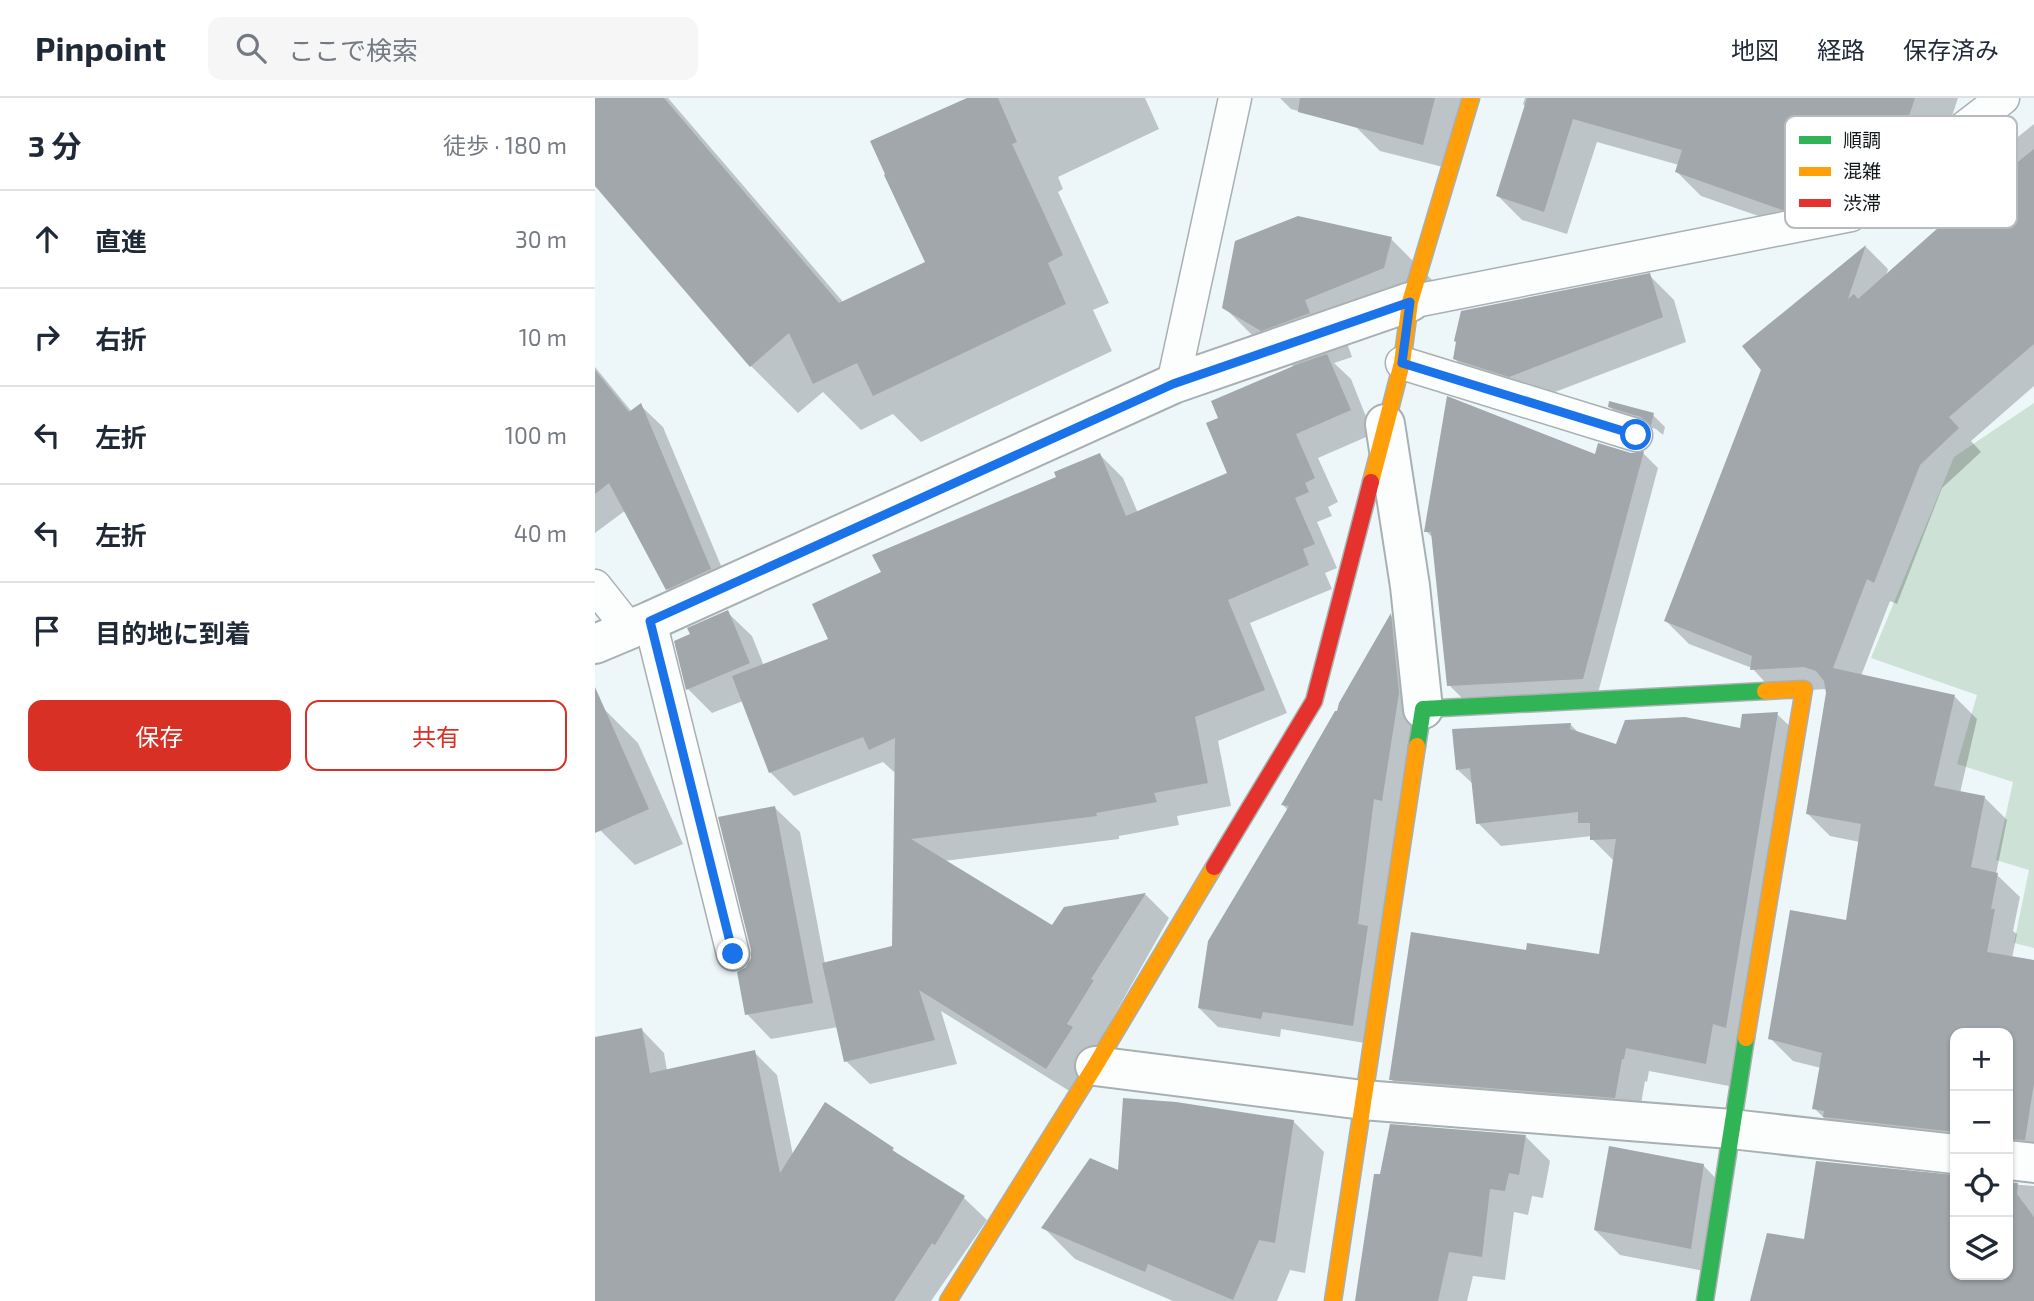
<!DOCTYPE html>
<html lang="ja">
<head>
<meta charset="utf-8">
<style>
	:root { --surface:#fff; --page:#f6f6f7; --text:#1f2937; --muted:#747a83; --line:#e0e1e3; --accent:#d93025 }
	body { margin:0; font-family:"Exo 2","Noto Sans JP",sans-serif; background:var(--page); color:var(--text) }
	.controls { position:absolute; right:21px; bottom:21px; display:grid; overflow:hidden; border-radius:14px; box-shadow:0 2px 5px #0004 }
	.controls button { width:63px; height:63px; display:grid; place-items:center; padding:0; border:0; border-bottom:2px solid var(--line); background:var(--surface); color:var(--text); font:35px sans-serif }
	.stop { position:absolute; width:21px; height:21px; margin:-16px; border:5px solid #1a73e8; border-radius:50%; background:#fff }
	.stop.end { background:#1a73e8; border-color:#fff; box-shadow:0 2px 7px #0008 }
	.list { margin:0; padding:0; list-style:none }
	h2 { display:flex; justify-content:space-between; align-items:center; height:91px; margin:0; padding:0 28px; font-size:30px }
	h2 small { font-size:23px; font-weight:400; color:var(--muted) }
	.list li { display:grid; grid-template-columns:46px 1fr auto; gap:21px; align-items:center; box-sizing:border-box; height:98px; padding:0 28px; border-top:2px solid var(--line) }
	.list b { display:block; font-size:26px; white-space:nowrap }
	.list em { font-size:23px; font-style:normal; color:var(--muted) }
	.actions { display:flex; gap:14px; padding:21px 28px }
	.actions a { flex:1; padding:16px 0; border:2px solid var(--accent); border-radius:14px; text-align:center; font-size:24px; color:var(--accent) }
	.actions .main { background:var(--accent); color:#fff }
	.icon { flex:none; width:38px; height:38px; fill:none; stroke:currentColor; stroke-width:2; stroke-linecap:round; stroke-linejoin:round }
	.map { position:relative; flex:none; width:1439px; height:1203px; overflow:hidden }
	header { display:flex; align-items:center; gap:42px; box-sizing:border-box; height:98px; padding:0 35px; background:var(--surface); border-bottom:2px solid var(--line) }
	header strong { font-size:33px }
	nav { display:flex; gap:38px; margin-inline-start:auto; font-size:24px }
	.search { width:490px; height:63px; background:var(--page); display:flex; align-items:center; gap:18px; box-sizing:border-box; padding:0 24px; border-radius:14px; color:var(--muted); font-size:26px }
	main { display:flex }
	aside { flex:1; background:var(--surface) }
	.map>svg:first-child { display:block }
</style>
</head>
<body>
<header>
<strong>Pinpoint</strong>
<div class="search"><svg class="icon" aria-label="search" viewBox="0 0 24 24"><circle cx="10" cy="10" r="6"/><path d="M15 15l6 6"/></svg>ここで検索</div>
<nav><a>地図</a><a>経路</a><a>保存済み</a></nav>
</header>
<main>
<aside>
<h2>3 分<small>徒歩 · 180 m</small></h2>
<ul class="list">
<li><svg class="icon" aria-label="ahead" viewBox="0 0 24 24"><path d="M12 20V5M6 11l6-6 6 6"/></svg><div><b>直進</b></div><em>30 m</em></li>
<li><svg class="icon" aria-label="right" viewBox="0 0 24 24"><path d="M7 20v-9h11M14 6l5 5-5 5"/></svg><div><b>右折</b></div><em>10 m</em></li>
<li><svg class="icon" aria-label="left" viewBox="0 0 24 24"><path d="M17 20v-9H6M10 6l-5 5 5 5"/></svg><div><b>左折</b></div><em>100 m</em></li>
<li><svg class="icon" aria-label="left" viewBox="0 0 24 24"><path d="M17 20v-9H6M10 6l-5 5 5 5"/></svg><div><b>左折</b></div><em>40 m</em></li>
<li><svg class="icon" aria-label="arrive" viewBox="0 0 24 24"><path d="M6 21V4h12l-3 4 3 4H6"/></svg><div><b>目的地に到着</b></div></li>
</ul>
<div class="actions"><a class="main">保存</a><a>共有</a></div>
</aside>
<div class="map">
<svg width="1439" height="1203" viewBox="0 0 1439 1203">
	<rect width="100%" height="100%" fill="#edf6f9"/>
	<path fill="#cde1d7" d="M1439,305V850L1419,845L1434,772L1401,762L1418,684L1362,666L1382,597L1276,560L1359,359Z"/>
	<g fill="#0003">
		<path d="M0,0H73L249,205L332,165L377,0H550L564,31L463,79L468,91L463,94L514,205L498,212L517,253L326,344L298,316L266,332L228,294L203,315L156,268L0,85Z"/>
		<path d="M685,0H870L852,70L785,53L762,30L696,11Z"/>
		<path d="M930,0H1363L1344,57L1322,85L1248,60L1222,133L1212,135L1106,98L1082,74L1084,67L1002,44L972,136L927,122L903,98L931,9L928,6Z"/>
		<path d="M1439,26V288L1376,343L1386,354L1347,390L1302,506L1295,503L1266,578L1359,598L1382,621L1365,695L1389,699L1412,722L1401,776L1425,799L1418,833L1422,836L1417,860L1439,864V1063L1418,1072L1414,1083V1086L1439,1088V1203H1157L1210,1143L1360,1079V1177H1413V935H1360V1054L1242,1033L1219,1010L1226,970L1198,963L1175,940L1252,824L1265,744L1235,738L1212,715L1232,591L1179,594L1157,570L1094,546L1071,523L1168,271L1150,249L1271,149L1293,171L1291,178L1413,74L1398,59Z"/>
		<path d="M796,141L839,184L752,245L757,259L739,265L756,281L778,336L723,360L743,404L733,409L737,418L722,424L742,470L730,475L737,491L655,525L692,615L623,643L636,708L582,718L584,727L524,738V741L349,763L457,830L470,810L551,797L574,820L476,994L346,913L362,966L275,986L251,963L243,929L176,941L152,916V870L158,861L180,710L205,734L230,866L299,850L301,673L299,674L288,664L199,698L175,674L148,603L117,615L93,591L97,537L132,514L157,538L169,568L236,542L288,475L505,357L528,380L543,415L635,376L626,321L700,269L673,253L629,209Z"/>
		<path d="M1054,177L1079,202L1091,244L939,302L885,286L860,261Z"/>
		<path d="M0,269L37,314L45,307L68,329L137,494L95,513L73,491L31,412L0,435Z"/>
		<path d="M1015,309L1058,317L1070,329L1068,337L1061,331L1027,321Z"/>
		<path d="M1048,355L1063,370L1003,595L869,602L854,587L839,441L831,433L1002,358Z"/>
		<path d="M796,518L814,535L822,614L776,946L686,931L685,939L623,929L604,910L693,712L688,707L744,615Z"/>
		<path d="M8,610L43,645L88,746L40,767L5,732L0,721V614Z"/>
		<path d="M1182,616L1206,639L1134,988L1054,973L1052,984L1050,983L1043,1023L819,1005L796,981L932,854L1005,858L1019,763L997,741V738L906,748L883,725L879,687L863,672L976,627L985,636L1022,648L1146,632Z"/>
		<path d="M47,932L69,955L72,973L159,954L182,977L198,1057L297,1051L306,1060L369,1100L392,1122L336,1203H0V940Z"/>
		<path d="M698,1023L729,1054L710,1175L695,1172L682,1203H578L480,1161L449,1130L524,1075Z"/>
		<path d="M931,1039L955,1063L948,1100L937,1098L933,1117L919,1114L910,1182L878,1178L872,1203H762Z"/>
		<path d="M1108,1067L1132,1092L1120,1175L1025,1157L1000,1132Z"/>
	</g>
	<g fill="#a1a7ab">
		<path d="M0,0H69L244,205L330,164L289,77L290,76L275,43L372,0H403L422,44L417,46L468,157L453,165L471,206L278,298L262,265L218,286L194,235L155,269L0,88Z"/>
		<path d="M705,0H840L828,47L703,14Z"/>
		<path d="M932,0H1320L1300,60L1297,62L1225,37L1199,110L1187,112L1080,74L1087,52L978,21L949,114L901,98Z"/>
		<path d="M1439,51V246L1354,319L1364,330L1325,367L1279,485L1272,481L1238,570L1360,597L1339,688L1390,698L1376,769L1403,775L1396,811H1400L1392,854L1439,862V985L1430,1042L1413,1041V935H1360V1034L1228,1019L1229,1013L1217,1011L1227,955L1173,941L1195,812L1251,822L1266,726L1211,716L1231,595L1229,583L1221,573L1209,569L1155,572L1157,558L1069,523L1166,272L1147,248L1271,147L1253,201L1259,196L1263,201L1361,114Z"/>
		<path d="M703,118L797,139L789,170L710,202L715,215L666,233L627,210L640,143Z"/>
		<path d="M1055,175L1068,219L914,279L858,261L861,244L859,243L866,213Z"/>
		<path d="M732,256L756,312L701,336L720,380L710,385L714,394L700,400L720,446L708,451L714,467L633,502L670,592L600,619L613,685L559,695L562,704L501,715L502,718L316,741L457,827L469,809L551,795L496,881L499,882L472,926L478,929L451,971L324,892L340,942L249,964L227,865L297,848L300,640L274,652L268,639L174,675L137,578L233,541L217,506L286,474L277,457L461,379L459,374L505,355L531,418L632,375L611,325L623,320L616,303L703,266Z"/>
		<path d="M0,272L34,314L46,305L116,471L71,492L14,385L0,396Z"/>
		<path d="M852,298L1000,356L1003,345L1036,355L1049,353L988,581L852,588L836,434H829Z"/>
		<path d="M1014,303L1059,315L1056,327L1046,319L1013,309Z"/>
		<path d="M133,512L155,565L91,592L79,543L95,536L92,530Z"/>
		<path d="M796,515L804,595L787,703L779,701L763,826L773,828L758,928L668,914L666,921L603,910L613,843L694,708L686,707L740,613H742L744,605Z"/>
		<path d="M0,589L54,711L0,735Z"/>
		<path d="M1183,614L1131,930L1118,926L1111,966L1031,950L1029,961H1027L1020,1000L794,982L816,834L931,852L932,845L1004,856L1021,741L995,742V725H983V714L881,726L875,670L861,672L857,631L976,625L975,631L1021,646L1030,622L1090,619L1145,630L1147,616Z"/>
		<path d="M180,708L218,905L150,917L142,874L151,869L156,860V852L123,719Z"/>
		<path d="M47,930L55,975L160,952L185,1075L230,1004L299,1050L297,1052L370,1098L340,1147L337,1145L299,1203H0V939Z"/>
		<path d="M528,1000L581,1004L699,1022L680,1145L664,1142L638,1202L553,1166L550,1174L446,1130L495,1060L523,1072Z"/>
		<path d="M795,1026L931,1037L924,1077L914,1075L910,1093L895,1091L887,1159L854,1154L843,1203H760L779,1076H785Z"/>
		<path d="M1014,1048L1109,1066L1096,1151L999,1132Z"/>
		<path d="M1221,1063L1360,1077V1177H1413V1084L1423,1085L1422,1096L1439,1119V1203H1155L1172,1135L1209,1141Z"/>
	</g>
	<g fill="none" stroke-linecap="round" stroke-linejoin="round">
		<defs>
			<g id="lane">
				<path d="M815,204L1256,117L1408,0"/>
				<path d="M807,265L1041,337"/>
				<path d="M578,286L640,0"/>
				<path d="M0,488L34,531"/>
				<path d="M55,523L138,856"/>
			</g>
			<g id="street">
				<path d="M790,326L815,488L828,611"/>
				<path d="M0,546L55,523L578,286L815,204"/>
				<path d="M500,968L768,1002L1136,1031L1360,1056"/>
				<path d="M1413,1062L1439,1065"/>
			</g>
			<g id="fast">
				<path d="M822,648L828,611L1170,593"/>
				<path d="M1110,1203L1151,940"/>
			</g>
			<g id="slow">
				<path d="M776,384L807,265L815,204L876,0"/>
				<path d="M1151,940L1209,591L1170,593"/>
				<path d="M353,1203L500,968L619,769"/>
				<path d="M738,1203L822,648"/>
			</g>
			<path id="jam" d="M619,769L719,603L776,384"/>
		</defs>
		<use href="#lane" stroke="#a8b0b2" stroke-width="35"/>
		<use href="#street" stroke="#a8b0b2" stroke-width="42"/>
		<use href="#fast" stroke="#a8b0b2" stroke-width="19"/>
		<use href="#slow" stroke="#a8b0b2" stroke-width="19"/>
		<use href="#jam" stroke="#a8b0b2" stroke-width="19"/>
		<use href="#lane" stroke="#fcfefe" stroke-width="32"/>
		<use href="#street" stroke="#fcfefe" stroke-width="38"/>
		<use href="#fast" stroke="#30b455" stroke-width="16"/>
		<use href="#slow" stroke="#ff9f0a" stroke-width="16"/>
		<use href="#jam" stroke="#e5322d" stroke-width="16"/>
	</g>
	<g fill="none" stroke-linecap="round" stroke-linejoin="round">
		<path stroke="#1a73e8" stroke-width="9" d="M138,856L55,523L578,286L815,204L807,265L1041,337"/>
	</g>
	<rect x="1190" y="18" width="232" height="112" rx="10" fill="#fff" stroke="#b8babb" stroke-width="2"/>
	<rect x="1204" y="38" width="32" height="8" fill="#30b455"/>
	<rect x="1204" y="69" width="32" height="9" fill="#ff9f0a"/>
	<rect x="1204" y="101" width="32" height="8" fill="#e5322d"/>
	<g font-size="19" fill="#11191b">
		<text x="1248" y="49">順調</text>
		<text x="1248" y="80">混雑</text>
		<text x="1248" y="112">渋滞</text>
	</g>
</svg>
<div class="controls">
<button>+</button>
<button>−</button>
<button><svg class="icon" aria-label="locate" viewBox="0 0 24 24"><circle cx="12" cy="12" r="6"/><path d="M12 2v4M12 18v4M2 12h4M18 12h4"/></svg></button>
<button><svg class="icon" aria-label="layers" viewBox="0 0 24 24"><path d="M12 4l9 5-9 5-9-5zM3 14l9 5 9-5"/></svg></button>
</div>
<div class="stop" style="left:1041px;top:337px"></div>
<div class="stop end" style="left:138px;top:856px"></div>
</div>
</main>
</body>
</html>
